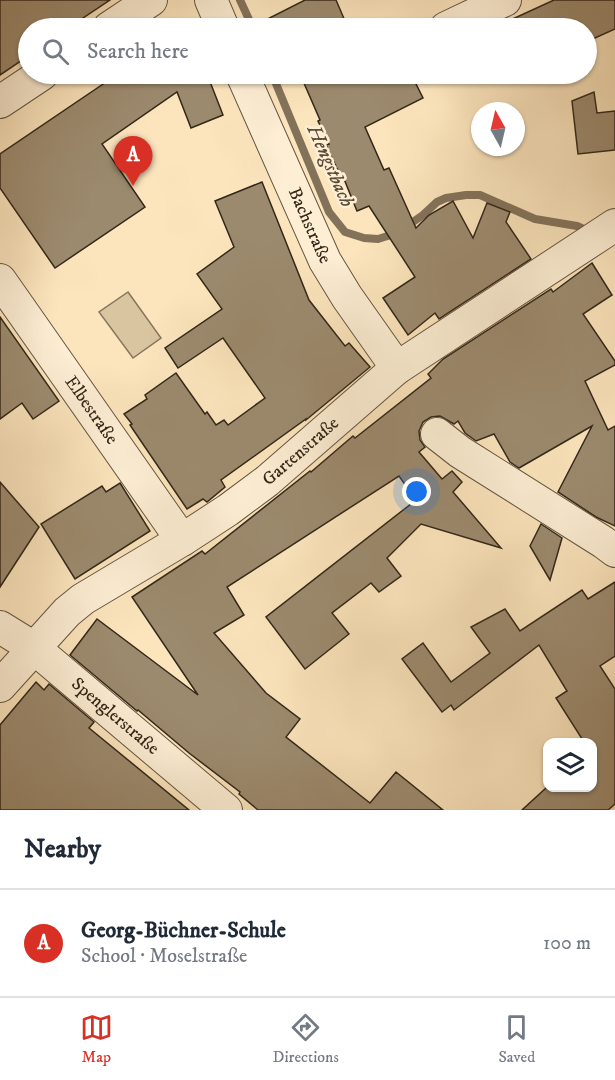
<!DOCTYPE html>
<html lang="en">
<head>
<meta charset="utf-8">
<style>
	:root { --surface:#fff; --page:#f6f6f7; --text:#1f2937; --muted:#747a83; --line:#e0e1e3; --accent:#d93025 }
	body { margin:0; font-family:"IM FELL DW Pica",serif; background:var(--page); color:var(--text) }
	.controls { position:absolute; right:18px; bottom:18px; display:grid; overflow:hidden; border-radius:12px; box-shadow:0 2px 4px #0004 }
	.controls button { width:54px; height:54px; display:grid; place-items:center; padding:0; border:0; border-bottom:2px solid var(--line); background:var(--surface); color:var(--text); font:30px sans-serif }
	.compass { position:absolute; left:471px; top:102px; width:54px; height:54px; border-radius:50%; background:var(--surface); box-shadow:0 2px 4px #0004; rotate:352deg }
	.you { position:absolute; left:417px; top:492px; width:21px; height:21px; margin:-15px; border:4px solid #fff; border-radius:50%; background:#1a73e8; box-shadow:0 0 0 9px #1a73e833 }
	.badge { display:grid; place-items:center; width:39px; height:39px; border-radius:50%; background:var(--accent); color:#fff; font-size:20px; font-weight:700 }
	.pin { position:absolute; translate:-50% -50px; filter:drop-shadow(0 2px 3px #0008) }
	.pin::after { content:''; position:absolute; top:32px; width:21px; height:18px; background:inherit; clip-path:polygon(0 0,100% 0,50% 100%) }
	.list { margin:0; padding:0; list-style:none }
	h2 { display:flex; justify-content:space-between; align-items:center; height:78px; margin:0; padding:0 24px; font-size:26px }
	h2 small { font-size:20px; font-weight:400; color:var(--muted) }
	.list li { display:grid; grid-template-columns:39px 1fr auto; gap:18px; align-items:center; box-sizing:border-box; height:108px; padding:0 24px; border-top:2px solid var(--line) }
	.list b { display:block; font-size:22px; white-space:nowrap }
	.list p { margin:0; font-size:20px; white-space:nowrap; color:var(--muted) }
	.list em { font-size:20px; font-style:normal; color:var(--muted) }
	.icon { flex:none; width:33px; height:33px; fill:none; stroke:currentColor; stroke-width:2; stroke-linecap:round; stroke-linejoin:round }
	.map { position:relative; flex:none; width:615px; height:810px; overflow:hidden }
	.search { position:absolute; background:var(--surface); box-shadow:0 2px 4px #0004; left:18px; right:18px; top:18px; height:66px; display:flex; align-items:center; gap:15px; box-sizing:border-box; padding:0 21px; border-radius:33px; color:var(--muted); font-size:22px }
	.sheet { height:186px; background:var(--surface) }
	nav { display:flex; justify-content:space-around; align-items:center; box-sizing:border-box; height:84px; border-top:2px solid var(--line); background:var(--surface); font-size:16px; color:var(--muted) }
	nav a { display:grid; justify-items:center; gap:3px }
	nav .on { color:var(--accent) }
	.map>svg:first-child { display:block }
</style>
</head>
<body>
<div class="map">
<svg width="615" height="810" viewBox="0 0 615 810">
	<rect width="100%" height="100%" fill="#fce5bd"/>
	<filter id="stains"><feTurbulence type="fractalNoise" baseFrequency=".00333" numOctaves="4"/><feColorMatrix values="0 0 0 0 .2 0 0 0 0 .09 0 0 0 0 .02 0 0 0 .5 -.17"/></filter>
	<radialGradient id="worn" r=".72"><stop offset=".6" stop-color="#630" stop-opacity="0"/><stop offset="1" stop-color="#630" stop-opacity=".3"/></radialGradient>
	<path fill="#dac5a1" stroke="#86765d" stroke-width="1.5" d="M128,292L161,338L133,358L99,312Z"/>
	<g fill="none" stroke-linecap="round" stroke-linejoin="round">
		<g stroke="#83725a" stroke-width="8">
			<path d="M240,0L253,28"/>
			<path d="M272,74L329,212L345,232L364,238L378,239L397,233L423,215L437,202L446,198L466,195H480L535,219L577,226L590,232"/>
		</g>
	</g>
	<g fill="#9c8a6e" stroke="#332719" stroke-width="1.5">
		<path d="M0,0H110L68,28H28V56L0,75Z"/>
		<path d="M305,0H336L348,28H250Z"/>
		<path d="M554,0H615V29L586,42V28H493Z"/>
		<path d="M118,74H207L223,115L191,128L177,92L102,144L145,207L55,268L0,188V154Z"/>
		<path d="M300,74H411L423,98L365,127L384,170L389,168L416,228L429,215L453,201L473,238L487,203L510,212L506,222L531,259L439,319L435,313L408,335L383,298L415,277L369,206L357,211L342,174L340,175L326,145L329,144L318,121L320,120Z"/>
		<path d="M594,92L597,113L615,111V150L578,154L572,101Z"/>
		<path d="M262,182L309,300L345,346L349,343L370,367L306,420V419L221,480L225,487L207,502L203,499L187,509L130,425L132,424L124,414L147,399L145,395L176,373L205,414L207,412L216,425L224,420L228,425L265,398L223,338L178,368L165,348L222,309L197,274L234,247L215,201Z"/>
		<path d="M592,263L612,295L583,314L615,361V365L585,381L608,430L615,426V526L596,517L558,492L592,426L519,468L510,462L494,434L476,441L465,433L458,421L454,424L440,416L431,417L423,422L419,431L420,440L425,447L419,452L442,479L452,471L462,482L453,492L501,548L421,524L387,558L401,576L379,592L371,583L332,613L349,634L305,669L266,617L416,500L399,476L227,587L244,615L214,633L266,693L300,719L286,737L370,803L396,772L443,810H258L239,794L240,792L189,753L138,710L137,711L70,655L97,619L198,695L132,597L202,551L205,554L310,471L311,472L353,436L355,438L431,378L428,374L443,359L551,289L553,292Z"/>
		<path d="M0,317L59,401L33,419L22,403L0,419Z"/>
		<path d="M0,482L39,527L0,587Z"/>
		<path d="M120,483L150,531L75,579L41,524L102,486L106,492Z"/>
		<path d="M541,524L562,538L550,580L530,546Z"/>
		<path d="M615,582V656L600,666L615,689V804L608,810H522L546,788H592V742H584L556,698L567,691L539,645L454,710L451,705L442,712L402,659L423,643L451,682L490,653L471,627L505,609L520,631L582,590L588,599Z"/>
		<path d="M36,682L44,690L49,684L94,722L89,728L189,810H0V725Z"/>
	</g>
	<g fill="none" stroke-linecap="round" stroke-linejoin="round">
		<defs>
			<g id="minor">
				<path d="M211,0L223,28"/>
				<path d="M109,28L151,0"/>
				<path d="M446,28L505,0"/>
				<path id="s1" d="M242,74L325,261L347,297L397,368"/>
				<path d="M0,102L42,74"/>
				<path id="s2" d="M0,280L182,540"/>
				<path d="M437,434L460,452L603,542L615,551"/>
				<path id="s3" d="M0,627L34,648L226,810"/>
				<path id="s4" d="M0,686L67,612L83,599L182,540L228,510L267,481L397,368L615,225"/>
			</g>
		</defs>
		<use href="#minor" stroke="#655642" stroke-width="34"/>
		<use href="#minor" stroke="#fdeed4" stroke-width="32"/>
	</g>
	<g text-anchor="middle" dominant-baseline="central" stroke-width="5" stroke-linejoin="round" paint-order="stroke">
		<g font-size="18" fill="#332719" stroke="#fdeed4">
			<text stroke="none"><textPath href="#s1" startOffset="166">Bachstraße</textPath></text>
			<text stroke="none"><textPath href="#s2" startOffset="159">Elbestraße</textPath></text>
			<text stroke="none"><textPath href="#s4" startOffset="384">Gartenstraße</textPath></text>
			<text stroke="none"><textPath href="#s3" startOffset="146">Spenglerstraße</textPath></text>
		</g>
		<g font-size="20" font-style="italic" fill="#5b4c39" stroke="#fdeed4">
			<text transform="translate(330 166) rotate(66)">Hengstbach</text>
		</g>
	</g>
	<rect width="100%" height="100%" filter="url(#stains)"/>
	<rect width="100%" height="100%" fill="url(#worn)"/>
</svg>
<div class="controls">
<button><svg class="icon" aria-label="layers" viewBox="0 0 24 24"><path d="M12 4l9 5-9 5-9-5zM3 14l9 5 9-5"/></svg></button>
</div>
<svg class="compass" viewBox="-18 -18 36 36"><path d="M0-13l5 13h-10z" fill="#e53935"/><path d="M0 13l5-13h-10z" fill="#747a83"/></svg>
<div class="you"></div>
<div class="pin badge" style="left:133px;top:186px">A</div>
<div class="search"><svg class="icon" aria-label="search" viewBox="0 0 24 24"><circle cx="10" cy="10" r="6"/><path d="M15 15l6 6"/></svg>Search here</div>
</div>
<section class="sheet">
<h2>Nearby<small></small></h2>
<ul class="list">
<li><span class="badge">A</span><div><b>Georg-Büchner-Schule</b><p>School · Moselstraße</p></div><em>100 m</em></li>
</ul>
</section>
<nav>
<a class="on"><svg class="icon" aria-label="map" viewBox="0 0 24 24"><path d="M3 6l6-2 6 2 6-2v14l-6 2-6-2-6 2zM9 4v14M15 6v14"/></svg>Map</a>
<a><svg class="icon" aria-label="directions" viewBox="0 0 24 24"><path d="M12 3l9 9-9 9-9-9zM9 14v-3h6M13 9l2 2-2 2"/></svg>Directions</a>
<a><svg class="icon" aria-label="saved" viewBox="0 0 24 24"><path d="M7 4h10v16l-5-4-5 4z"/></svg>Saved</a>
</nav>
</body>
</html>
